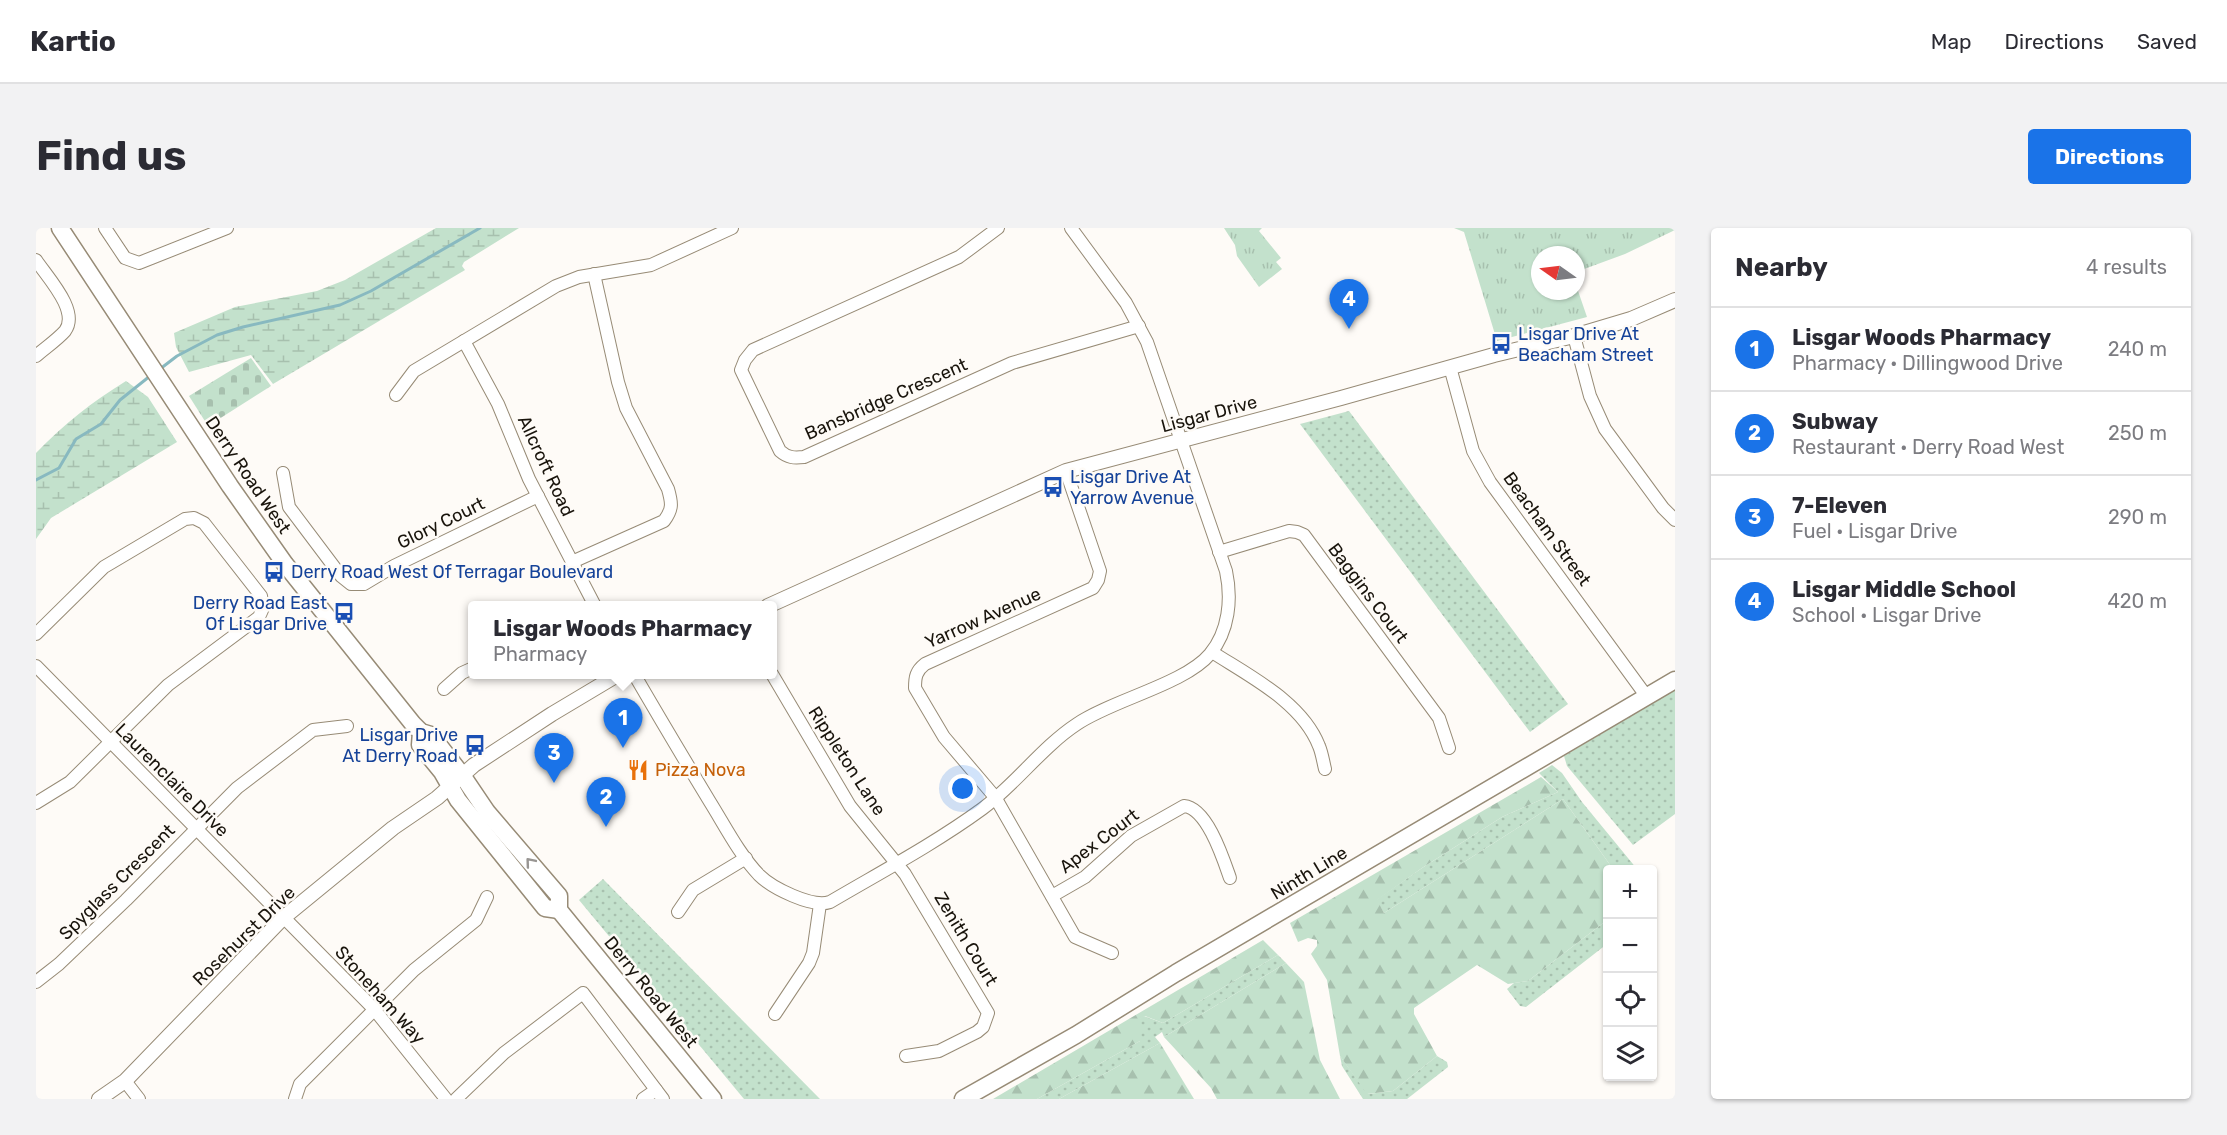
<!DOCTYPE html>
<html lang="en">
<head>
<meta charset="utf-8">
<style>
	:root { --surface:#fff; --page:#f2f2f3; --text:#2b2b33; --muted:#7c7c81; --line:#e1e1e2; --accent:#1a73e8 }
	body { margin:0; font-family:Rubik,sans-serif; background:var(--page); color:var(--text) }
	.controls { position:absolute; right:18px; bottom:18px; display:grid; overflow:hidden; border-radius:6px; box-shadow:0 2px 4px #0004 }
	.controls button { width:54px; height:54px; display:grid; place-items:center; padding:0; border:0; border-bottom:2px solid var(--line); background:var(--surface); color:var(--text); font:30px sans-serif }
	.compass { position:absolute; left:1495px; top:18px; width:54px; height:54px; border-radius:50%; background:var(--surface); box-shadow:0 2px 4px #0004; rotate:284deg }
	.you { position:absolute; left:927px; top:561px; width:21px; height:21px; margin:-15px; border:4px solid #fff; border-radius:50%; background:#1a73e8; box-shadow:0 0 0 9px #1a73e833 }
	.badge { display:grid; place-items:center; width:39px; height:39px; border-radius:50%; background:var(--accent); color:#fff; font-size:20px; font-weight:700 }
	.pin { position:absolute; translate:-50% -50px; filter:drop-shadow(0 2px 3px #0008) }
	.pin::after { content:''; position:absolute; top:32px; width:21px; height:18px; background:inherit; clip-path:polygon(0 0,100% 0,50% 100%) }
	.popup { position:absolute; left:432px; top:373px; width:309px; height:78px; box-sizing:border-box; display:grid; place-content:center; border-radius:6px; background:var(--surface); filter:drop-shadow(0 2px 4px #0005); font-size:20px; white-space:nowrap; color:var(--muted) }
	.popup b { font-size:22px; color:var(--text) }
	.popup::after { content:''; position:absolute; left:50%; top:100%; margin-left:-12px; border:12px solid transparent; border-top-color:var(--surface) }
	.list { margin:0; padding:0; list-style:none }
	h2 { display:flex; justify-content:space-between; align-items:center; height:78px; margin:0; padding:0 24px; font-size:26px }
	h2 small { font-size:20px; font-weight:400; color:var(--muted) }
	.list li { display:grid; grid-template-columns:39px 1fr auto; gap:18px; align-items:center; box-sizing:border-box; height:84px; padding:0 24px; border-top:2px solid var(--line) }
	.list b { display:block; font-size:22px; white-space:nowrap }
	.list p { margin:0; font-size:20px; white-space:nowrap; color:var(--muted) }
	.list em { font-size:20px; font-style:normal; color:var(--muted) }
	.icon { flex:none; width:33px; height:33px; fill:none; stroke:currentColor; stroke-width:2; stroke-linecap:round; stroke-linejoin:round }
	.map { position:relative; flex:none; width:1639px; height:871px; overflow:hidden; border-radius:6px }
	header { display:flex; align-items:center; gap:36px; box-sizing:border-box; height:84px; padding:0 30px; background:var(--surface); border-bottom:2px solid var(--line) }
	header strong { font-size:28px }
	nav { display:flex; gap:33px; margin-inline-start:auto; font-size:21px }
	.intro { display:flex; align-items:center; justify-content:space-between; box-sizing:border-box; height:144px; padding:0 36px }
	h1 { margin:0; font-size:42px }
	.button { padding:15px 27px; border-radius:6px; background:var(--accent); color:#fff; font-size:21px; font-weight:700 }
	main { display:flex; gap:36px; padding:0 36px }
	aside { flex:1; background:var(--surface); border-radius:6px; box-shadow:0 2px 4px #0004 }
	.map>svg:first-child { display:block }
</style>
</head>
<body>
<header>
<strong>Kartio</strong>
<nav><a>Map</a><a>Directions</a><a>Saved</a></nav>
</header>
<div class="intro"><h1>Find us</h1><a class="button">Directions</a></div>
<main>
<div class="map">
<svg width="1639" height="871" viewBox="0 0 1639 871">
	<defs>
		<pattern id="grass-dots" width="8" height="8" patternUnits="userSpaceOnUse" patternTransform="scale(1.5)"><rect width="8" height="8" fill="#c3e1cc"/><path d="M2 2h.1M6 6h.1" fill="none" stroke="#a7c0ae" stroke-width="1.8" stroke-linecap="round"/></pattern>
		<pattern id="forest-firs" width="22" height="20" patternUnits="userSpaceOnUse" patternTransform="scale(1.5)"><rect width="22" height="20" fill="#c3e1cc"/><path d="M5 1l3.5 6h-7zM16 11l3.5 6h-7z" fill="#a7c0ae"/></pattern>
		<pattern id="wetland-marsh" width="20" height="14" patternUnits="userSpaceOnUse" patternTransform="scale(1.5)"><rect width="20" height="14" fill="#c3e1cc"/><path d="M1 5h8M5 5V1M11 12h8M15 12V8" fill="none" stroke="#a7c0ae"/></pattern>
		<pattern id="cemetery-stones" width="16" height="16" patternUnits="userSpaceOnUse" patternTransform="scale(1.5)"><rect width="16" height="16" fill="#c3e1cc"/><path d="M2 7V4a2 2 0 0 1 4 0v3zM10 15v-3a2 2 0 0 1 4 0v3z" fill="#a7c0ae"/></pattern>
		<pattern id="park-tufts" width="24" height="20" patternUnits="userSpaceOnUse" patternTransform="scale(1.5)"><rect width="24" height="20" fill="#c3e1cc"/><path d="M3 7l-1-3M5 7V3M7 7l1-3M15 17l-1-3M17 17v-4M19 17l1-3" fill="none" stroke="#a7c0ae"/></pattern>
	</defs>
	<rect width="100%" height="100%" fill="#fefbf7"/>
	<g fill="url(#grass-dots)">
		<path d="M1313,183L1532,476L1494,504L1264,196Z"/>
		<path d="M1639,462V586L1597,617L1531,538L1528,528Z"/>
		<path d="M1516,537L1526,545L1546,574L1601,641H1577L1527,571L1348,685L1340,672L1386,640L1466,589L1522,564L1503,545Z"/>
		<path d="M567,651L784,871H708L543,672Z"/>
		<path d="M1571,692V716L1490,779L1484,778L1471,761L1478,755L1492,753Z"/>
		<path d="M1242,727L1250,735L1128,809L1126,804L1119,809L1124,815L1023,871H1001L1104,813L1103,791L1108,788L1127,795Z"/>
		<path d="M1304,828L1332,866L1357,863L1401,828L1411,834L1412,839L1371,871H1327L1306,838Z"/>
	</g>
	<g fill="url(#forest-firs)">
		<path d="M1505,549L1522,564L1466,589L1386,640L1341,672L1348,685L1527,571L1577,641L1572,642L1571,692L1492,753L1472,756L1441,737L1378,780V786L1401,828L1357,863L1331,866L1304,828L1291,752L1275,726L1281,718V712L1272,710L1262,714L1254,695Z"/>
		<path d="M1227,712L1242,727L1127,795L1109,788L1104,791V813L1001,871H957Z"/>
		<path d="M1250,735L1268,754L1284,832L1304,871H1181L1175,860L1128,809Z"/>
		<path d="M1124,815L1158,871H1023Z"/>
	</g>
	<g fill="url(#wetland-marsh)">
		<path d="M400,0H483L428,34L426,38L429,42L237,156L215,127L153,144L140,119L138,105L199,79L281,63L309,52Z"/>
		<path d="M90,153L112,169L141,214L15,290L0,311V225C28,196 56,174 90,153Z"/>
	</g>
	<path fill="url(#cemetery-stones)" d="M215,130L235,158L172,198L153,168Z"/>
	<g fill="url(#park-tufts)">
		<path d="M1188,0H1226L1223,3L1245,30L1240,34L1246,41L1223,59L1201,28L1199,17Z"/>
		<path d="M1418,0H1639V2L1589,26L1540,44V27H1504V63H1540V57L1551,89L1461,113L1428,4Z"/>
	</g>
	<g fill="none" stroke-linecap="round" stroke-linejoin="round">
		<g stroke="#88b9c0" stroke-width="3">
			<path d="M124,141L141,128L181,107L207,99L304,77L335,63L444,0"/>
			<path d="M0,252L23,240L40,211L65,196L84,172L114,148"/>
		</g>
		<defs>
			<g id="minor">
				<path d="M69,0L89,30L103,35L191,0"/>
				<path d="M962,0L923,29L717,122L709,132L705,142L744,223C752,230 758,230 768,229L976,135L1103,98"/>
				<path d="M0,32C11,49 44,83 29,103C21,112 9,120 0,128"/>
				<path d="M1538,108L1554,168L1569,201L1627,280L1639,292"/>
				<path d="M428,113L462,176L493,251L559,378"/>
				<path d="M1414,139L1437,223L1454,254L1611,469"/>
				<path d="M360,167L378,143L520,58L543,49L615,37L696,0"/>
				<path d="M1030,243L1064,343L1062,352L1057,360L889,436C880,443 879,449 879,460L908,509L959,569L1039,709L1076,725"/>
				<path d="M247,245L253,279L305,348L315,356H328L358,338L502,268"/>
				<path d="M1183,324L1253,303L1261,304L1268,307L1403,490L1413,520"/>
				<path d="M536,334L628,293C637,281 636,275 632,261L590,180L582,154L558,46"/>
				<path d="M0,406L68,339L149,291L158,290L168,295L225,368L227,380L223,389L132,457L34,554L0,575"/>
				<path d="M1176,424C1213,448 1266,474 1283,518C1286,525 1287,533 1289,541"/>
				<path d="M0,438L338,781L410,871"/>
				<path d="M598,446C623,489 648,531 674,574C689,598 703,626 723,647C736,660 776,680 794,674C845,644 898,616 946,581C980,556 1006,519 1041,496C1076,472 1149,456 1174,426C1193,403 1196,371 1190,343L1111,114L1090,75L1035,0"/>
				<path d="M736,446L814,578L869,646L952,785L947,799L941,804L903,823L870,828"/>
				<path d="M408,461L426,445L437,440"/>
				<path d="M1016,668L1049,649L1095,608L1148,578C1171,580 1187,630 1194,650"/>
				<path d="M642,684L657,662L710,630"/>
				<path d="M0,754L23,736L90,672L201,560L277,502L311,498"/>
				<path d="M739,786L773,735L777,725L784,676"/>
				<path d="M89,853L103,871"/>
				<path d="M259,871L264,856L378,742L440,692L451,669"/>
				<path d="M420,871L468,825L547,765L627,871"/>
				<path d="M607,871L620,862"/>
			</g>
			<g id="tertiary">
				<path d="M732,378L1030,243L1305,170L1458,127L1538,108L1595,91L1639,72"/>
				<path d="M63,871L89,853L247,690L357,600L401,570L438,537L516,486L583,446"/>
			</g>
			<g id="secondary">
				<path d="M24,0L194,258L249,336L377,496L385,504L395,507L426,547L451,584L523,668V682L677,871"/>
				<path d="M385,504L384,517L406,544L422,572L509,680L523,682"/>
				<path d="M927,871L1040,807L1140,745L1639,452"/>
			</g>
		</defs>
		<use href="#minor" stroke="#978b76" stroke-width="14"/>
		<use href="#tertiary" stroke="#978b76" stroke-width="16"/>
		<use href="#secondary" stroke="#978b76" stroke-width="19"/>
		<use href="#minor" stroke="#fff" stroke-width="12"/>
		<use href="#tertiary" stroke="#fff" stroke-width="14"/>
		<use href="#secondary" stroke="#fff" stroke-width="16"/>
	</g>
	<defs><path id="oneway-chevron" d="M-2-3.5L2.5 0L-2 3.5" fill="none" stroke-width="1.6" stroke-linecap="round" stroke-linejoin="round" transform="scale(1.5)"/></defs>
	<use stroke="#989592" href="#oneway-chevron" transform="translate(494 634) rotate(-130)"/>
	<defs>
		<symbol id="bus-bare" viewBox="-9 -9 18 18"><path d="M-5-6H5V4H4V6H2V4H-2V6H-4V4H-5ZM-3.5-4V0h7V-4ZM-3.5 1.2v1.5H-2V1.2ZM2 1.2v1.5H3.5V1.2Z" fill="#1a4fb4" stroke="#fefbf7" stroke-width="2.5" paint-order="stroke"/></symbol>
		<symbol id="restaurant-bare" viewBox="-9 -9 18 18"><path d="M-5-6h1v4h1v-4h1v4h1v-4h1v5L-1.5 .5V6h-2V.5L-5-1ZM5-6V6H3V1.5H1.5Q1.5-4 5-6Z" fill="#e8710a" stroke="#fefbf7" stroke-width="2.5" paint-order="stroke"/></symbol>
	</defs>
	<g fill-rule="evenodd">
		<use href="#bus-bare" x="1450" y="101" width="30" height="30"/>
		<use href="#bus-bare" x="1002" y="244" width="30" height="30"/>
		<use href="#bus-bare" x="223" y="329" width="30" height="30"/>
		<use href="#bus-bare" x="293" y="370" width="30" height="30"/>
		<use href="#bus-bare" x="424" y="502" width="30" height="30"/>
		<use href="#restaurant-bare" x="587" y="527" width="30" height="30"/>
	</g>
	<g text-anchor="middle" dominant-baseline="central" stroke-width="5" stroke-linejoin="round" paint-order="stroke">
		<g font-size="18" fill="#164399" stroke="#fefbf7" text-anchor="start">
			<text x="1482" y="106">Lisgar Drive At<tspan x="1482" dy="21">Beacham Street</tspan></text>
			<text x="1034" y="249">Lisgar Drive At<tspan x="1034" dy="21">Yarrow Avenue</tspan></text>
			<text x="255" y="344">Derry Road West Of Terragar Boulevard</text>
			<text x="291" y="375" text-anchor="end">Derry Road East<tspan x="291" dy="21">Of Lisgar Drive</tspan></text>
			<text x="422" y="507" text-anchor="end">Lisgar Drive<tspan x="422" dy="21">At Derry Road</tspan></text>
		</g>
		<g font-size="18" fill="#19140c" stroke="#fefbf7">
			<text transform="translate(850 171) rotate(-24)">Bansbridge Crescent</text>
			<text transform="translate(1173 186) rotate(-15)">Lisgar Drive</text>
			<text transform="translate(510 238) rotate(65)">Allcroft Road</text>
			<text transform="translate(212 247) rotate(56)">Derry Road West</text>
			<text transform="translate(405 295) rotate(-26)">Glory Court</text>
			<text transform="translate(1511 301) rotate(54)">Beacham Street</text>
			<text transform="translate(1332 365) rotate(53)">Baggins Court</text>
			<text transform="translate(947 390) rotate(-24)">Yarrow Avenue</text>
			<text transform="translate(811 533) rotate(57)">Rippleton Lane</text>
			<text transform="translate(136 552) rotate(45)">Laurenclaire Drive</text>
			<text transform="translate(1063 613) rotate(-37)">Apex Court</text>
			<text transform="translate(1273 645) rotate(-31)">Ninth Line</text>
			<text transform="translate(81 654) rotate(-45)">Spyglass Crescent</text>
			<text transform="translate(208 708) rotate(-44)">Rosehurst Drive</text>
			<text transform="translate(930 711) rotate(59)">Zenith Court</text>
			<text transform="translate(615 764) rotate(51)">Derry Road West</text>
			<text transform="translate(344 767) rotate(48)">Stoneham Way</text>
		</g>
		<g font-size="18" fill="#c56008" stroke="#fefbf7" text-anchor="start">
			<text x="619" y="542">Pizza Nova</text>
		</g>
	</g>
</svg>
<div class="controls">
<button>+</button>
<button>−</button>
<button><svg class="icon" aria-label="locate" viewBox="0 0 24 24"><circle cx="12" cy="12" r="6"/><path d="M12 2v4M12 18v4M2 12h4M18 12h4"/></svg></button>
<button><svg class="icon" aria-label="layers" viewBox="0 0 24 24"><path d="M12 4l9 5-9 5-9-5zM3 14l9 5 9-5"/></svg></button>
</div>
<svg class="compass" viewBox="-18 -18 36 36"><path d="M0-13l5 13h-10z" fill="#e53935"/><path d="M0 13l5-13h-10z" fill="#7c7c81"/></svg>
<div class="you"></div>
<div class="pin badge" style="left:587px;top:520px">1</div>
<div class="popup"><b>Lisgar Woods Pharmacy</b>Pharmacy</div>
<div class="pin badge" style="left:570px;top:599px">2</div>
<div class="pin badge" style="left:518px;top:555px">3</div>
<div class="pin badge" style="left:1313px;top:101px">4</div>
</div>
<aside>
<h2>Nearby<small>4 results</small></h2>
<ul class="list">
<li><span class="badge">1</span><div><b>Lisgar Woods Pharmacy</b><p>Pharmacy · Dillingwood Drive</p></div><em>240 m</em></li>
<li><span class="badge">2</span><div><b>Subway</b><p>Restaurant · Derry Road West</p></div><em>250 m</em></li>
<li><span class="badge">3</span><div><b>7-Eleven</b><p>Fuel · Lisgar Drive</p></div><em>290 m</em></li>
<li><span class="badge">4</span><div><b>Lisgar Middle School</b><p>School · Lisgar Drive</p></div><em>420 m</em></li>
</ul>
</aside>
</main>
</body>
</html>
